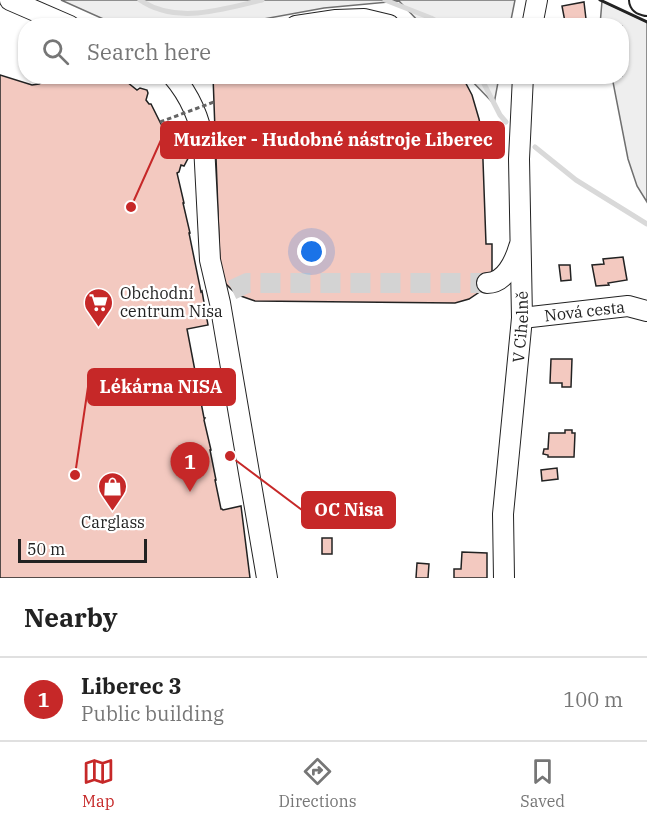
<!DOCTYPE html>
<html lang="en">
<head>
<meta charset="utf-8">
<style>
	:root { --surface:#fff; --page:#f6f6f6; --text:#222; --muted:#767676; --line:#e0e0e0; --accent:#c62828 }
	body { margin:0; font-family:"IBM Plex Serif",serif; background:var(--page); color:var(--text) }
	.scale { position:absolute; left:18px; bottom:15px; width:129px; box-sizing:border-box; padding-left:6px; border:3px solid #222; border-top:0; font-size:16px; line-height:21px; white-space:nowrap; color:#222; -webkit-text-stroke:4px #fff; paint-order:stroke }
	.you { position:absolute; left:312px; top:252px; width:21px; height:21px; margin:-15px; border:4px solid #fff; border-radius:50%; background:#1a73e8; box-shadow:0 0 0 9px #1a73e833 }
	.badge { display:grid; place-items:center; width:39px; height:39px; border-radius:50%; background:var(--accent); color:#fff; font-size:20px; font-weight:700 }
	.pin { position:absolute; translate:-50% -50px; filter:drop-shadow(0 2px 3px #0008) }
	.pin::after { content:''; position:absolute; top:32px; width:21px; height:18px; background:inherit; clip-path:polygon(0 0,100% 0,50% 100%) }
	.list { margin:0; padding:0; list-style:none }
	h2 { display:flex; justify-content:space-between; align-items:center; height:78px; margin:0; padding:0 24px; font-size:26px }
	h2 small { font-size:20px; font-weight:400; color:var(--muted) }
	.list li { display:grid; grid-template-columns:39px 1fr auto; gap:18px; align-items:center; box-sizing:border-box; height:84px; padding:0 24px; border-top:2px solid var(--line) }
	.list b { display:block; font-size:22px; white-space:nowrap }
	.list p { margin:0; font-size:20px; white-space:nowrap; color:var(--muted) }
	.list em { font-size:20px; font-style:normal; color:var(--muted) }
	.icon { flex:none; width:33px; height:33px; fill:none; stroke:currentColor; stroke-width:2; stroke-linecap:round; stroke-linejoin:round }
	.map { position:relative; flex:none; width:647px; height:578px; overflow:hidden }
	.search { position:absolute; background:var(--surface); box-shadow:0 2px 4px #0004; left:18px; right:18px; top:18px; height:66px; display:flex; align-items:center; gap:15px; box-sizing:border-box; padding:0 21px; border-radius:24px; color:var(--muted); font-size:22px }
	.sheet { height:162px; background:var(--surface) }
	nav { display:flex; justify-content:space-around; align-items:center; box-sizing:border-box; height:84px; border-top:2px solid var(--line); background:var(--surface); font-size:16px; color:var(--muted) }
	nav a { display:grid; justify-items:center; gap:3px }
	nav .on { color:var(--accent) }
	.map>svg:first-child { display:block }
</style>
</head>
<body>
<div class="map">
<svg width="647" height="578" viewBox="0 0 647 578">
	<rect width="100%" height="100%" fill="#fff"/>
	<g fill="#eee" stroke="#6f6f6f" stroke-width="1.5">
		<path d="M61,0H515L510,25H422L399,1L324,8L230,25L119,26Z"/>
		<path d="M602,1L647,22V202L637,186L628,159L612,77L622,76V26L600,25Z"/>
		<path d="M468,77H499L494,104Z"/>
	</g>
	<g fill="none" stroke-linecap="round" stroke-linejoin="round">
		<g stroke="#d9d9d9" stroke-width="5">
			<path d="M140,0C176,25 223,9 262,0"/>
			<path d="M385,0L431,18L444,26"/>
			<path d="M480,76L500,115L506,122"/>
			<path d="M535,147L576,180L647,224"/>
		</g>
	</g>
	<g fill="#f3c9c0" stroke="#222" stroke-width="1.5">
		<path d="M584,2L586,19L565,22L562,6Z"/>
		<path d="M0,75L32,85L39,84L55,76H117L127,82L137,90L140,88L147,90L148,93L146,100L149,104H151L161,124L171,132L190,137L194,142L193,149L184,166L181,165L179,172L177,173L184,203H183L190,233H189L201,292L202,291L208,325L187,329L204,418H205L204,420L211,450H210L216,480H215L221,509H222L223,510L241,506L250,578H0Z"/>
		<path d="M213,76H462L472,95L479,119L482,133L486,244H492V272L489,279L481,291L469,299L455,303L255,301L238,295L232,290L225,283L220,266Z"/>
		<path d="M623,257L627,280L608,283L609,285L596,286L592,265L604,264L603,259Z"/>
		<path d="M559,265H570L571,280L561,281Z"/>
		<path d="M551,359H572L571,387H562V383H550Z"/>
		<path d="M565,430H572V433H575L574,457H548V455L543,454L544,449H548L549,433H565Z"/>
		<path d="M557,468L558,479L542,481L541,470Z"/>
		<rect x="322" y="538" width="10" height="16"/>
		<path d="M462,552L487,553V578H454V569H461Z"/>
		<path d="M417,563L429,564L428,578H416Z"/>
	</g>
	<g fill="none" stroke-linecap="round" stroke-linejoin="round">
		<path stroke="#d3d3d3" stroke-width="20" stroke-dasharray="20 10" stroke-linecap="butt" d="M232,290L247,283H487"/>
		<defs>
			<g id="minor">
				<path d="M10,0L70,26"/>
				<path d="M296,26L336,20L364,19L389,25"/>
				<path d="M532,26L537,0"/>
				<path d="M173,76C191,97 200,119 204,145L210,260L220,303L267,578"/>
				<path d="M487,283C505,283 515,261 519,247"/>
				<path id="s1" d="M522,318L628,306L647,311"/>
				<path id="s2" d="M504,578L503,514L522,318L519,159L523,76"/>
			</g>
			<path id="highway" d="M644,0L647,1"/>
		</defs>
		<use href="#minor" stroke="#222" stroke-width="22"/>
		<use href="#highway" stroke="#222" stroke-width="32"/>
		<use href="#minor" stroke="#fff" stroke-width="20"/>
		<use href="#highway" stroke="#fff" stroke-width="28"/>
		<path stroke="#646464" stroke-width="3" stroke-dasharray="4.5 3" stroke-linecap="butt" d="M160,122L214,102"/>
		<path stroke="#222" stroke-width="3" d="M600,0L647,22"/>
	</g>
	<defs>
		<symbol id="supermarket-pin" viewBox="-11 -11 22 30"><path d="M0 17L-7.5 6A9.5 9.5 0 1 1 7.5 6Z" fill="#c62828" stroke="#fff"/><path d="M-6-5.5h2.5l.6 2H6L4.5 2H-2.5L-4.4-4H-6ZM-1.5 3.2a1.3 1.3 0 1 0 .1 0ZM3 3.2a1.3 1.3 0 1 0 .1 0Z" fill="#fff"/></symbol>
		<symbol id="shop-pin" viewBox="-11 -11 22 30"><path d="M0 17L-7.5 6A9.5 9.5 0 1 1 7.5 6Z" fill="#c62828" stroke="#fff"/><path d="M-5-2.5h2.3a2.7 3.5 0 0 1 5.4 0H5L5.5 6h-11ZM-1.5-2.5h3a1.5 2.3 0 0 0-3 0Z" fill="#fff"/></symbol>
	</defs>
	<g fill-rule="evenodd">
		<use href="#supermarket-pin" x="82" y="286" width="33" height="45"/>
		<use href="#shop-pin" x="96" y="470" width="33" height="45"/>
	</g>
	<g text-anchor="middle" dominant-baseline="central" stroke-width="4.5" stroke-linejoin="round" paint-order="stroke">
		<g font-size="16" fill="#222" stroke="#fff" text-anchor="start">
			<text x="120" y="293">Obchodní<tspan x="120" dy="18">centrum Nisa</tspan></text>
			<text x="113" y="522" text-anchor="middle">Carglass</text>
		</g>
		<g font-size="16" fill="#222" stroke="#fff">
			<text stroke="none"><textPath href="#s1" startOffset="63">Nová cesta</textPath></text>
			<text stroke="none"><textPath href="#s2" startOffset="252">V Cihelně</textPath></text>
		</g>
	</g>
	<path fill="none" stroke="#c62828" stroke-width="2" d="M131 207L161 140M75 475L88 387M230 456L302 510"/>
	<g fill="#c62828" stroke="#fff" stroke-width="2">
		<circle cx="131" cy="207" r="6"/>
		<circle cx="75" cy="475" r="6"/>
		<circle cx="230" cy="456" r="6"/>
	</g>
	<g fill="#c62828" stroke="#c62828" stroke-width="2">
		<rect x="161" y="122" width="343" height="36" rx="6"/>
		<rect x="88" y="369" width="147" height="36" rx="6"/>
		<rect x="302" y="492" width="93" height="36" rx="6"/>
	</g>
	<g font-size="18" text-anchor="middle" font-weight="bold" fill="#fff">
		<text x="333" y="146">Muziker - Hudobné nástroje Liberec</text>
		<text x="161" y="393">Lékárna NISA</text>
		<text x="349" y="516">OC Nisa</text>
	</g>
</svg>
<div class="scale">50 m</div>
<div class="you"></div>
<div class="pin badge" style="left:190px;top:492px">1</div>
<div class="search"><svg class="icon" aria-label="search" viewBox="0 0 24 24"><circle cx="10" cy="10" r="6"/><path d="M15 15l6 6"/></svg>Search here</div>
</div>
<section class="sheet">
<h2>Nearby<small></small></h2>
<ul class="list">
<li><span class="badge">1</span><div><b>Liberec 3</b><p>Public building</p></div><em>100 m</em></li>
</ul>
</section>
<nav>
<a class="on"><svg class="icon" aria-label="map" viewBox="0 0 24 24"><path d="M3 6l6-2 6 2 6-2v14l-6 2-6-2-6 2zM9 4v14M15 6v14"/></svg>Map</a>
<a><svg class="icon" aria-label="directions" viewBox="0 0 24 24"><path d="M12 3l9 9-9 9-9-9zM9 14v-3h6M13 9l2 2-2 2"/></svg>Directions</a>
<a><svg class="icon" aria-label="saved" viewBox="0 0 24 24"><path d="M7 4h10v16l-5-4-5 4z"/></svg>Saved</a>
</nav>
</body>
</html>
